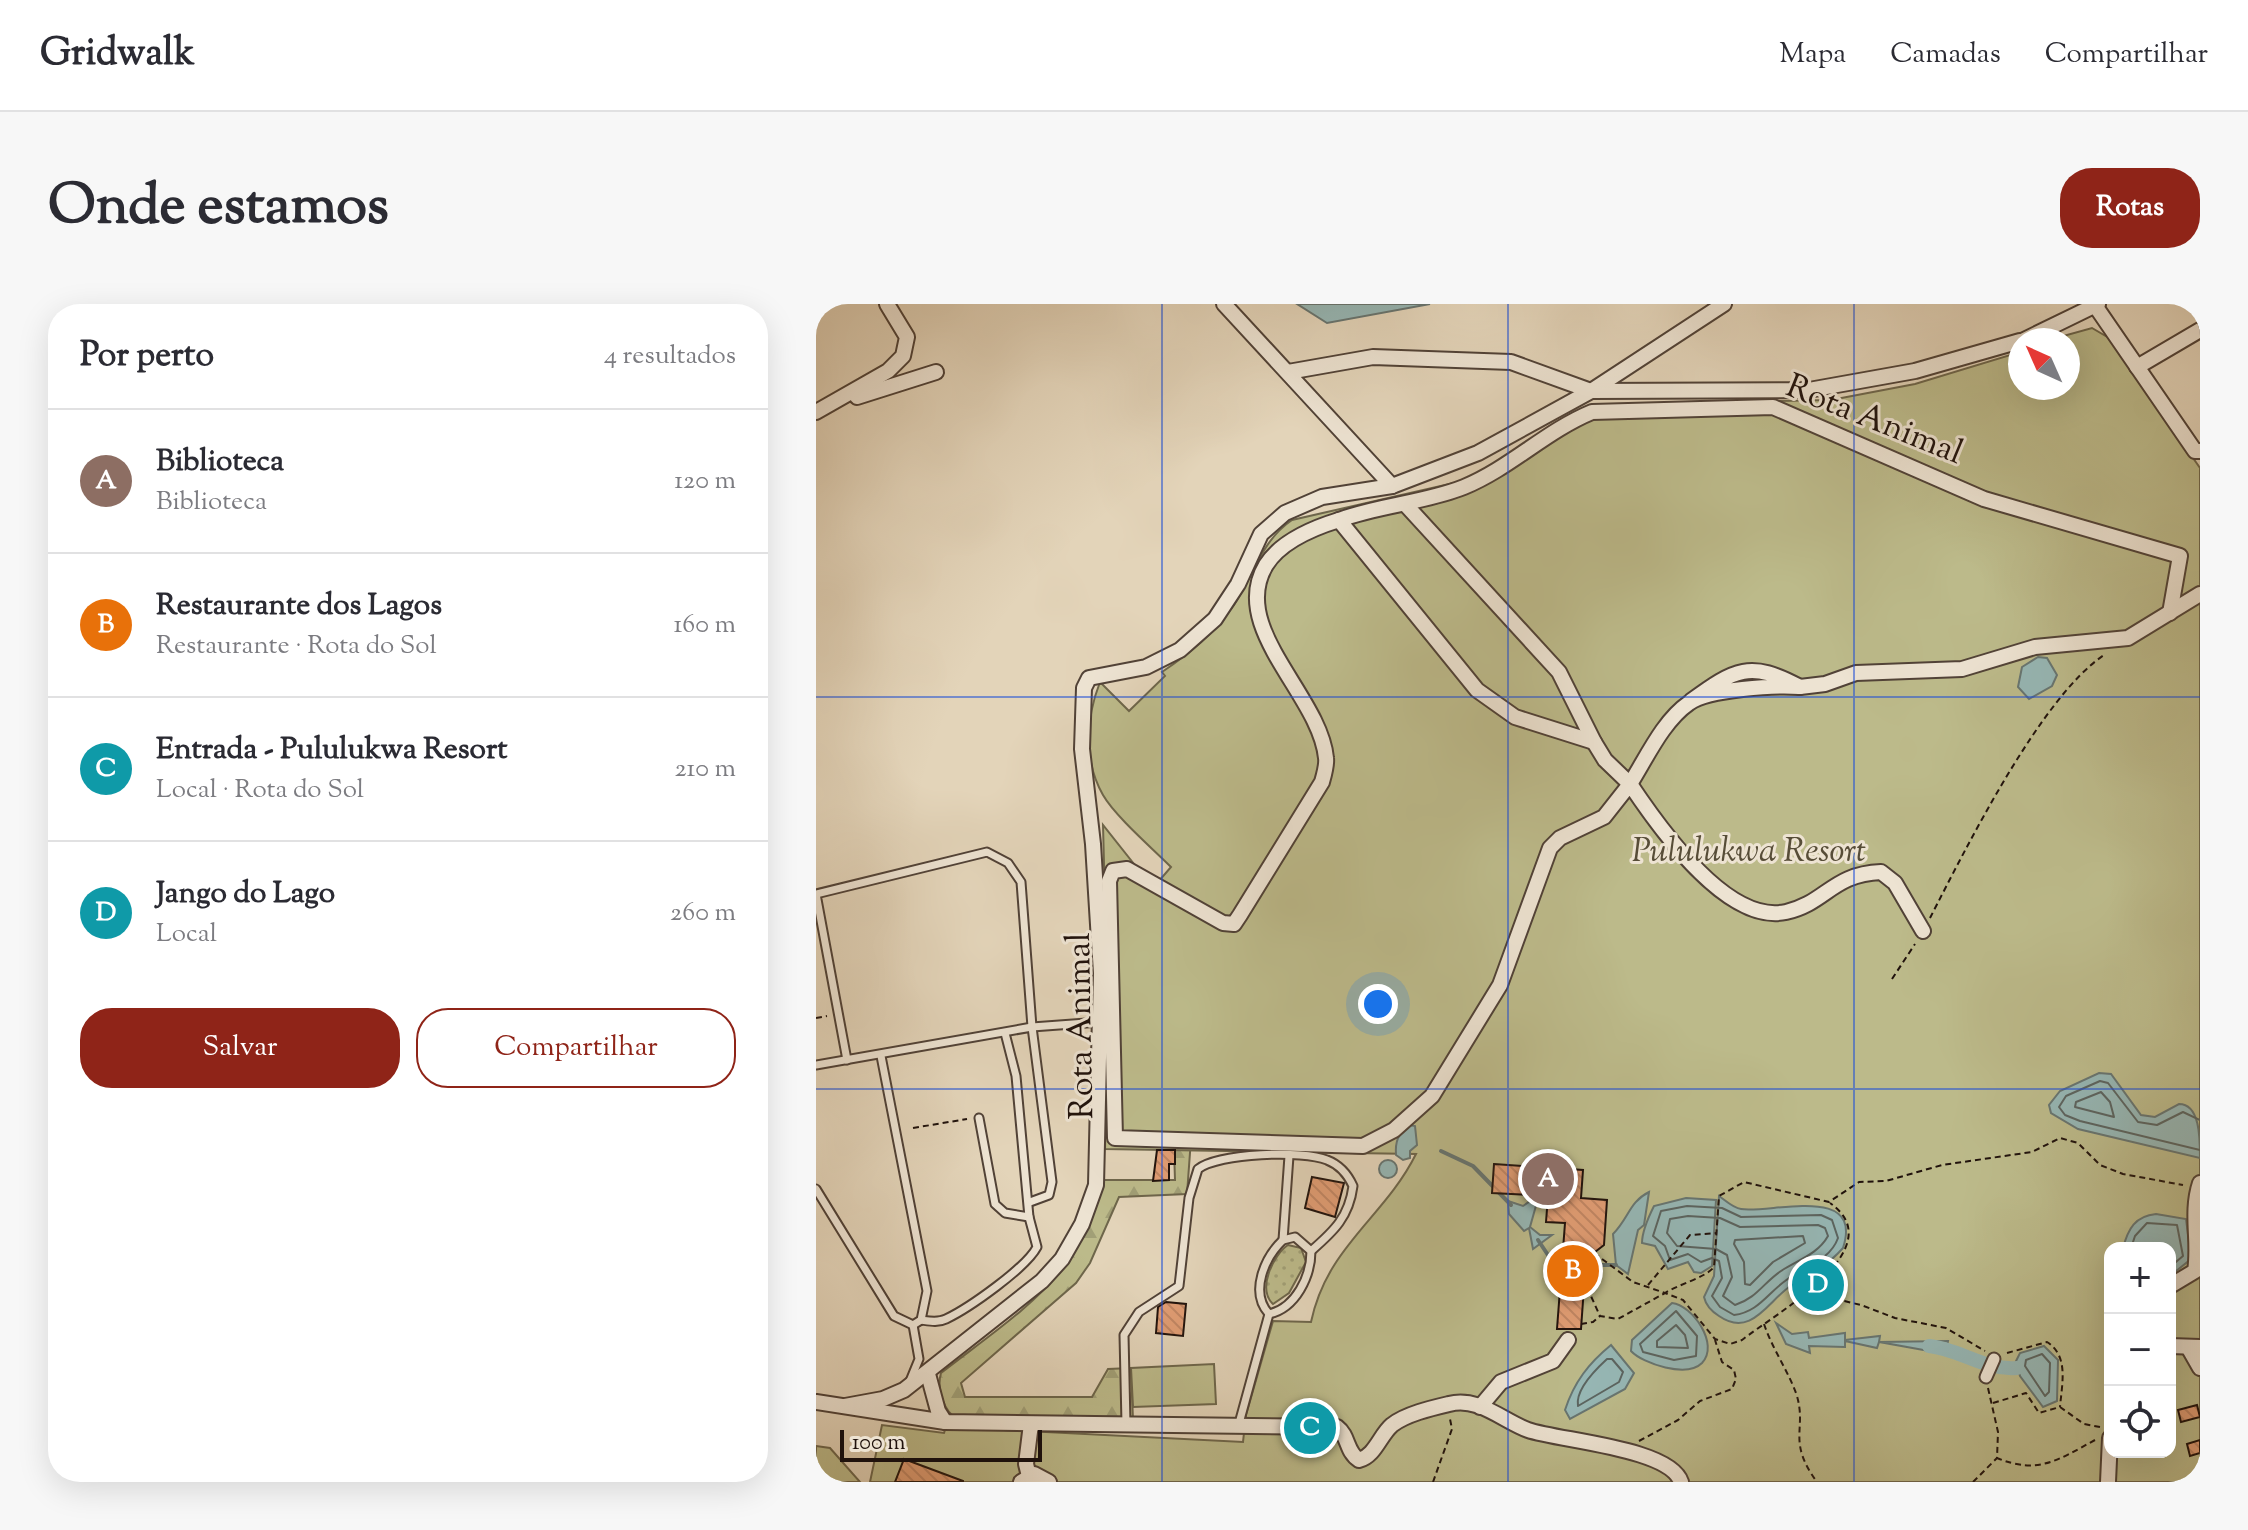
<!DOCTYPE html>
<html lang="pt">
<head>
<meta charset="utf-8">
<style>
	:root { --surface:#fff; --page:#f7f7f7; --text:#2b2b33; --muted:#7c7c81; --line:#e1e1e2; --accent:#8f2418 }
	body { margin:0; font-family:"Sorts Mill Goudy",serif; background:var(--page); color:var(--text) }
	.controls { position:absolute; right:24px; bottom:24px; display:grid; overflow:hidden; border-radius:16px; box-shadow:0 8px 32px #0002 }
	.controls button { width:72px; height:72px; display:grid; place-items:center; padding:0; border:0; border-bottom:2px solid var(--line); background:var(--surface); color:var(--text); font:40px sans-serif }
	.compass { position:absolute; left:1192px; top:24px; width:72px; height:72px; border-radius:50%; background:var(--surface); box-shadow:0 8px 32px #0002; rotate:315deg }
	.scale { position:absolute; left:24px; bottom:20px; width:202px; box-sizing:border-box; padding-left:8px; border:4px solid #20120c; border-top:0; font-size:22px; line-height:28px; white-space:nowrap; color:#20120c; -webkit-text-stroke:6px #ede3d2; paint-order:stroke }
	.you { position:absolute; left:562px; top:700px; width:28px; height:28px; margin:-20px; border:6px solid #fff; border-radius:50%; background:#1a73e8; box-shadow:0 0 0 12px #1a73e833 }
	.badge { display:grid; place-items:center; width:52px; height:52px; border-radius:50%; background:var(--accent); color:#fff; font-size:26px; font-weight:700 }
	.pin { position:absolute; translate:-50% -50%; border:4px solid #fff; box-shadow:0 2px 8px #0006 }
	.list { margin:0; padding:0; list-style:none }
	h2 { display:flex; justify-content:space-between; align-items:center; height:104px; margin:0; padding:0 32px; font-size:34px }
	h2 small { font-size:26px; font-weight:400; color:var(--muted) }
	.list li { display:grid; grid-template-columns:52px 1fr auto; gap:24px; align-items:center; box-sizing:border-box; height:144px; padding:0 32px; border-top:2px solid var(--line) }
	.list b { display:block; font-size:30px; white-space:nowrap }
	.list p { margin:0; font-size:26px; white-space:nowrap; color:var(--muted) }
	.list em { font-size:26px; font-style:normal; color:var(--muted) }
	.actions { display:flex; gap:16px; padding:24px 32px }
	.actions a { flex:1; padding:18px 0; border:2px solid var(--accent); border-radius:32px; text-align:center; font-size:28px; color:var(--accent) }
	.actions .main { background:var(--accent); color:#fff }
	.icon { flex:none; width:44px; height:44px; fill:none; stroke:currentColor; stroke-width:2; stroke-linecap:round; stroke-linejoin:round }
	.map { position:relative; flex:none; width:1384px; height:1178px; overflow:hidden; border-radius:32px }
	header { display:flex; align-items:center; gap:48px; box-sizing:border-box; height:112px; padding:0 40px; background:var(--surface); border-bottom:2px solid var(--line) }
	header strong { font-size:38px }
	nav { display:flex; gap:44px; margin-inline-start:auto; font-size:28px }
	.intro { display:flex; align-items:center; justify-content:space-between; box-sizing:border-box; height:192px; padding:0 48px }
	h1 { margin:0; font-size:56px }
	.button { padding:20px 36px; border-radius:32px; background:var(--accent); color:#fff; font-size:28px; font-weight:700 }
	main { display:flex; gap:48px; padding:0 48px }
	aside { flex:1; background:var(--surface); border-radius:32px; box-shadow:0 8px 32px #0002 }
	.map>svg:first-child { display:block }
</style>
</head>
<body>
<header>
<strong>Gridwalk</strong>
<nav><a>Mapa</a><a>Camadas</a><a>Compartilhar</a></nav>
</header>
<div class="intro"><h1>Onde estamos</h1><a class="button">Rotas</a></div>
<main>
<aside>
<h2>Por perto<small>4 resultados</small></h2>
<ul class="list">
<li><span class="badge" style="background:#8d6e63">A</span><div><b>Biblioteca</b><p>Biblioteca</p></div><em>120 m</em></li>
<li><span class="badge" style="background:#e8710a">B</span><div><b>Restaurante dos Lagos</b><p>Restaurante · Rota do Sol</p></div><em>160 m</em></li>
<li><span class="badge" style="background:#0f9aa8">C</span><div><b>Entrada - Pululukwa Resort</b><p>Local · Rota do Sol</p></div><em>210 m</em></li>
<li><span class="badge" style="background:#0f9aa8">D</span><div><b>Jango do Lago</b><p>Local</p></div><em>260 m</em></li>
</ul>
<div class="actions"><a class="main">Salvar</a><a>Compartilhar</a></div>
</aside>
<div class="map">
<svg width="1384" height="1178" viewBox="0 0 1384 1178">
	<defs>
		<pattern id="grass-dots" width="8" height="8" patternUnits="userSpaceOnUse" patternTransform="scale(2)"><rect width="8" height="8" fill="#bcba8a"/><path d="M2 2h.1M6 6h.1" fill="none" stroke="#a19f76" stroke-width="1.8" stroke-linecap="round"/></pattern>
		<pattern id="forest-firs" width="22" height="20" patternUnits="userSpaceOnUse" patternTransform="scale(2)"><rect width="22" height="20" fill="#bcba8a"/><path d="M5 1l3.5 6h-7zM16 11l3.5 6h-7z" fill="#a19f76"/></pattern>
		<pattern id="building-back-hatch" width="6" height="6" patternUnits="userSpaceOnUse" patternTransform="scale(2)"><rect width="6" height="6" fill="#e19d74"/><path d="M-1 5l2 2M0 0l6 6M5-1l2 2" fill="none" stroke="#c18663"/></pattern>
	</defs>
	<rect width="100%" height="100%" fill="#e3d4b9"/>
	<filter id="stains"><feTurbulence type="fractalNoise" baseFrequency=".0025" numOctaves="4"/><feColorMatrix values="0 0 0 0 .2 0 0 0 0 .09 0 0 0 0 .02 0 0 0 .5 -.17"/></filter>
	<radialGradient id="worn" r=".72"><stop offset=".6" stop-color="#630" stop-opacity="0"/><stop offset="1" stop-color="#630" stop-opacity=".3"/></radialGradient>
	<path fill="url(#grass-dots)" stroke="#6e664b" stroke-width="2" d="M472,941L485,944L490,958L473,989L457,1000C441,985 457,951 472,941Z"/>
	<path fill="url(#forest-firs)" stroke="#6e664b" stroke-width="2" d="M292,715L376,821L371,890L303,893L274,959L260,979L145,1079L149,1093H276L292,1065L315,1064L317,1116L136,1111C126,1102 121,1082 125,1069C167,1036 216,1004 249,962C268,937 278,905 288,876H359L358,845H289Z"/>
	<g fill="#bcba8a" stroke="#6e664b" stroke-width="2" fill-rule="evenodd">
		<path d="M1276,24L1293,34L1384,164V1178H54L66,1121L128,1129L130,1123L427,1138L430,1111L457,1017L495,1018C511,942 568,914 600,850L289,845L292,715L287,521L322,565L343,577L355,563C337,545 299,512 287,491C267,456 270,414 284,378L313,407L349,372L346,368C374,349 398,330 418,301C438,271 445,237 476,216L651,176L764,106L779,101L1015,96L1099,80L1204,48V84H1252V36H1233ZM1294,944H1354V1148H1294Z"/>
		<path d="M398,1060L400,1100L317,1103L315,1064Z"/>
		<path d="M0,1142L14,1144L44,1178H0Z"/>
	</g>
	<g fill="#96b7b5" stroke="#677571" stroke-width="2">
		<path d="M481,0H614L511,19Z"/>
		<path d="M1222,353L1231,354L1241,371L1236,382L1213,395L1202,383L1206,363Z"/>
		<path d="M1283,769L1295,770L1325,811L1339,813L1363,800C1384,800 1384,834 1384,854L1262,825L1235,809L1233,801L1244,787Z"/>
		<path d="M593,821L599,822L601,841L594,847V854L587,856L580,851C579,838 582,829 593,821Z"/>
		<circle cx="572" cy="865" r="9"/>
		<path d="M833,888L828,921L822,926L812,970L800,961L797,930C813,914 813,898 833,888Z"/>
		<path d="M723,891L714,923L724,931H736L717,945L713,924L708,927L693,910L692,897L707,902Z"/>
		<path d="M903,892C909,896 917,904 925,905C954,910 1048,879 1027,944C1012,961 995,971 976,981C953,995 936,1035 903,1012C895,1007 890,1002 888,993L898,972Z"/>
		<path d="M870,894L900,896L896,962L885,969L878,968L872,958L852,965L839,942L826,939C826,928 833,912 838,902Z"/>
		<path d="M1340,910L1370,915L1375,955L1354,972V944H1307C1312,925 1319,912 1340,910Z"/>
		<path d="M856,999C876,1001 904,1040 886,1059C871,1074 827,1060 815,1047L816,1036Z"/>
		<path d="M960,1019L976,1030L992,1028L993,1034L1029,1029V1036L1064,1032L1063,1038L1132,1037L1130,1047L1124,1049L1063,1038L1061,1044L1029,1037V1043L993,1042L994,1049L970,1040Z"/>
		<path d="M795,1041L818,1069L809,1085L754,1115L749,1106C758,1078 773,1059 795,1041Z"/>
		<path d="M1228,1042L1242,1056L1241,1097L1227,1103L1204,1072L1200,1057L1204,1049Z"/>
	</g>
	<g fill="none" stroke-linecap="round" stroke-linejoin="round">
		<g stroke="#5b6460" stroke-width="2">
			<path d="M1285,788L1294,798L1298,813L1259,803L1260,798Z"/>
			<path d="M1384,816L1367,808L1341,821L1322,818L1292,779L1284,777L1250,792L1243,803L1249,811L1264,817L1384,846"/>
			<path d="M871,902L906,904L925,913L1005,911L1016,916L1022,934C1014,957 987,963 969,977C951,990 942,1008 918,1011L904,1003L896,992L906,974L903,957L896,954L885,958L872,950L854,956L849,942L837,932L845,907Z"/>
			<path d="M872,912L904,914L924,923L1002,921L1009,924L1012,932C1002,950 982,956 965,967C948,978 941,994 919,1001L907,992L916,973L911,951L900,945L861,942L851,929L854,915Z"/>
			<path d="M987,932L989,939L957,958L934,981L929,980L928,958L918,940L919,936Z"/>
			<path d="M1315,944L1319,932L1331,919L1361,921L1367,952L1354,963"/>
			<path d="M860,1007L881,1032L880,1052L858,1056L827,1048L824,1040Z"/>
			<path d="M860,1021L869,1031L872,1044L841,1043V1037Z"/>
			<path d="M1226,1050L1234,1059L1233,1088L1229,1092L1209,1062L1210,1056Z"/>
			<path d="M791,1055H796L807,1068L803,1078L762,1102C759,1086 779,1066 791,1055Z"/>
		</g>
		<g stroke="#677571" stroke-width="4">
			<path d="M625,847L657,862L695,901"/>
			<path d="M722,936L732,951L751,959"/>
			<path d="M768,961H800"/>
		</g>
		<path stroke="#96b7b5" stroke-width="14" d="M1113,1042C1144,1045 1170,1067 1201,1064"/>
	</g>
	<g fill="url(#building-back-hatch)" stroke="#20120c" stroke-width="2">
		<path d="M341,846H359V860H353V876L337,877Z"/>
		<path d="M678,860L767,866L765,894L791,896L788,941L770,955L765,1025H741L749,919L730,918L732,892L676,889Z"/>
		<path d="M496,873L528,879L519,913L489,904Z"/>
		<path d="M350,998L370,1000L367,1032L340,1029L342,1003Z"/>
		<path d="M1381,1101L1384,1113L1365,1118L1362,1106Z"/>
		<path d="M504,1107V1113L479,1112V1108Z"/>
		<path d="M480,1132L505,1133V1141L480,1142Z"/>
		<path d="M1384,1136V1149L1374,1152L1371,1140Z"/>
		<path d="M88,1155L147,1177V1178H79Z"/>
	</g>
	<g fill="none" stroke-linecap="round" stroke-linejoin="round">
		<defs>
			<g id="service">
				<path d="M65,752L111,987L105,1016L97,1021"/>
				<path d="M31,756L0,590L171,548L192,559L205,578L216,723L236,878L233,891L214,898"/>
				<path d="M0,761L216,723L284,718"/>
				<path d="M163,814L179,900L189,909L213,913"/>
				<path d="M0,885L78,1012L97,1021"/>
				<path d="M479,933L495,947C495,972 480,1004 453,1010C433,988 449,953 467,936Z"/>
				<path d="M467,936L473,852"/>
				<path d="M105,1016C113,1017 122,1019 130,1015C153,1004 210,964 221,943L213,913L200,772L189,729"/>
				<path d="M94,1077L103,1055L97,1021"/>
				<path d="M310,1120L308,1031L323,1008L363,982L373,894L382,865C403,849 487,846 511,856C524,861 532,871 537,882C533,913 518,927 495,947"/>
				<path d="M422,1123L453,1010"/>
			</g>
			<path id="pedestrian" d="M1170,1073L1178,1055"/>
			<g id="minor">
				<path d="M408,0L576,182"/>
				<path d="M1278,0L1379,147H1384"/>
				<path d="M1208,36L1282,0"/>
				<path d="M1321,63L1384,26"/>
				<path d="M472,68L557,53L695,58L775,87L993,86L1099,67L1204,37"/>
				<path d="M41,93L120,68"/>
				<path d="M0,108L72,67L87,52L91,33L71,0"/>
				<path d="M589,200L743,368L778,438L789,456L814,480C831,453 847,417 873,399C892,385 960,381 984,383C934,356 919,365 875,397"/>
				<path d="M523,216C497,224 465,237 450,261C412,324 504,391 510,454C511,461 508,471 506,478L424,611L418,620L407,619L311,565L297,567L293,577L299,834L547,842L578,826L616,792L684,681L734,544L744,534L788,513L814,480C842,522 911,621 970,608C1010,599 1016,570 1065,568L1079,579L1107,627"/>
				<path d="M984,383L1009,380L1040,369L1146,365L1219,343L1312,334L1384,290"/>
				<path d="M778,438L699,413L661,386L523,216C563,201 608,199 648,183C694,164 730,127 776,108L957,103L1168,195L1364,252L1354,309"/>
				<path d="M1354,982L1379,967C1384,938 1374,909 1384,879"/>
				<path d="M1354,1042L1384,1043"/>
				<path d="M1372,1043L1384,1064"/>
				<path d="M112,1070L122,1107L129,1118"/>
				<path d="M0,1098L129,1118L521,1123C533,1132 530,1148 543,1156C559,1152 564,1131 576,1121C590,1110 616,1104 633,1100C662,1092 687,1117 712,1126C744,1137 854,1144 865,1178"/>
				<path d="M29,1102L67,1095L88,1086L226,977L246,955L266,920L280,881L285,669L277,540L266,445L268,384L273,374L330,363L364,346L399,315L422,280L445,230L469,209L506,193L576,182L662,149L775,87L908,0"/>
				<path d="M664,1103L685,1078L737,1057L752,1036"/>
				<path d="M213,1172L210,1160L215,1120"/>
				<path d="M205,1178L218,1170L233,1178"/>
				<path d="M1292,1178L1294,1134"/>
			</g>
		</defs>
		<use href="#service" stroke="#514237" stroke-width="11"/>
		<use href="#pedestrian" stroke="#514237" stroke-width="15"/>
		<use href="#minor" stroke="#514237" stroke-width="18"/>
		<g stroke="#20120c" stroke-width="2" stroke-dasharray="6 4" stroke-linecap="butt">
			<path d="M1114,614C1150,544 1225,393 1288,351"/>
			<path d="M1076,675L1099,640"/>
			<path d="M0,714L11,712"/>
			<path d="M97,824L151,815"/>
			<path d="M778,949L817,978L849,989C863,980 889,974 898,963L903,892L928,878L1013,898L1043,878L1070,877L1126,861L1216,848L1244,834L1262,839L1284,861L1307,870L1367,881"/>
			<path d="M832,981L874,931L901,929"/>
			<path d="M767,990H774L784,1012L802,1015L849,989L867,996L899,1035L914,1040L926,1036C960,1009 1078,944 1014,899"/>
			<path d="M983,994L989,1002L1024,996L1045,1001L1079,1014L1130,1024L1169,1047"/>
			<path d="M765,1020L777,1018L784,1012"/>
			<path d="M948,1020C956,1044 971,1065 980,1089C992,1125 970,1136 1001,1178"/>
			<path d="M1191,1049L1231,1038C1253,1052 1246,1079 1244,1103"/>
			<path d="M1172,1084L1182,1128L1181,1154C1222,1171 1242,1156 1279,1136"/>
			<path d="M1177,1099L1210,1089L1223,1109L1244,1103L1268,1120L1284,1123"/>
			<path d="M823,1137L862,1116L884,1097L916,1085L920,1075L918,1066L906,1058L899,1036"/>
			<path d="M617,1178L636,1125L634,1115"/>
			<path d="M1157,1178L1181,1154"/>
		</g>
		<use href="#service" stroke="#ede3d2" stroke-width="7"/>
		<use href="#pedestrian" stroke="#ede3d2" stroke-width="11"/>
		<use href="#minor" stroke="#ede3d2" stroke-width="14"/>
	</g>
	<path fill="none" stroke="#1d4ed8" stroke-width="2" stroke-opacity="0.55" d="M346,0V1178M692,0V1178M1038,0V1178M0,393H1384M0,785H1384"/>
	<g text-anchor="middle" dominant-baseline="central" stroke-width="6" stroke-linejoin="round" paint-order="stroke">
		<g font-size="34" fill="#20120c" stroke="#ede3d2">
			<text transform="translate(1058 117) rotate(22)">Rota Animal</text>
			<text transform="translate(266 722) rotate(-91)">Rota Animal</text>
		</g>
		<g font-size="34" font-style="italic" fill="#574d38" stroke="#ede3d2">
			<text x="933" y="548">Pululukwa Resort</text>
		</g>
	</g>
	<rect width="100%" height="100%" filter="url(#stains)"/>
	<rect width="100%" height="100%" fill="url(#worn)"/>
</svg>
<div class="controls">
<button>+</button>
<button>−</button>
<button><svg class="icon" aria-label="locate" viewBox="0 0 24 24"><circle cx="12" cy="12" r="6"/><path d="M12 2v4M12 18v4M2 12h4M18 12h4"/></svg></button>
</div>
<svg class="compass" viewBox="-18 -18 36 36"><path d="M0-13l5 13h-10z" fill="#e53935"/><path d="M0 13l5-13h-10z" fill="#7c7c81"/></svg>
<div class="scale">100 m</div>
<div class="you"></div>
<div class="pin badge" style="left:732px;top:875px;background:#8d6e63">A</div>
<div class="pin badge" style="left:757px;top:967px;background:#e8710a">B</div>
<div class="pin badge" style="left:494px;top:1124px;background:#0f9aa8">C</div>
<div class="pin badge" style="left:1002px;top:981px;background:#0f9aa8">D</div>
</div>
</main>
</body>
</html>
